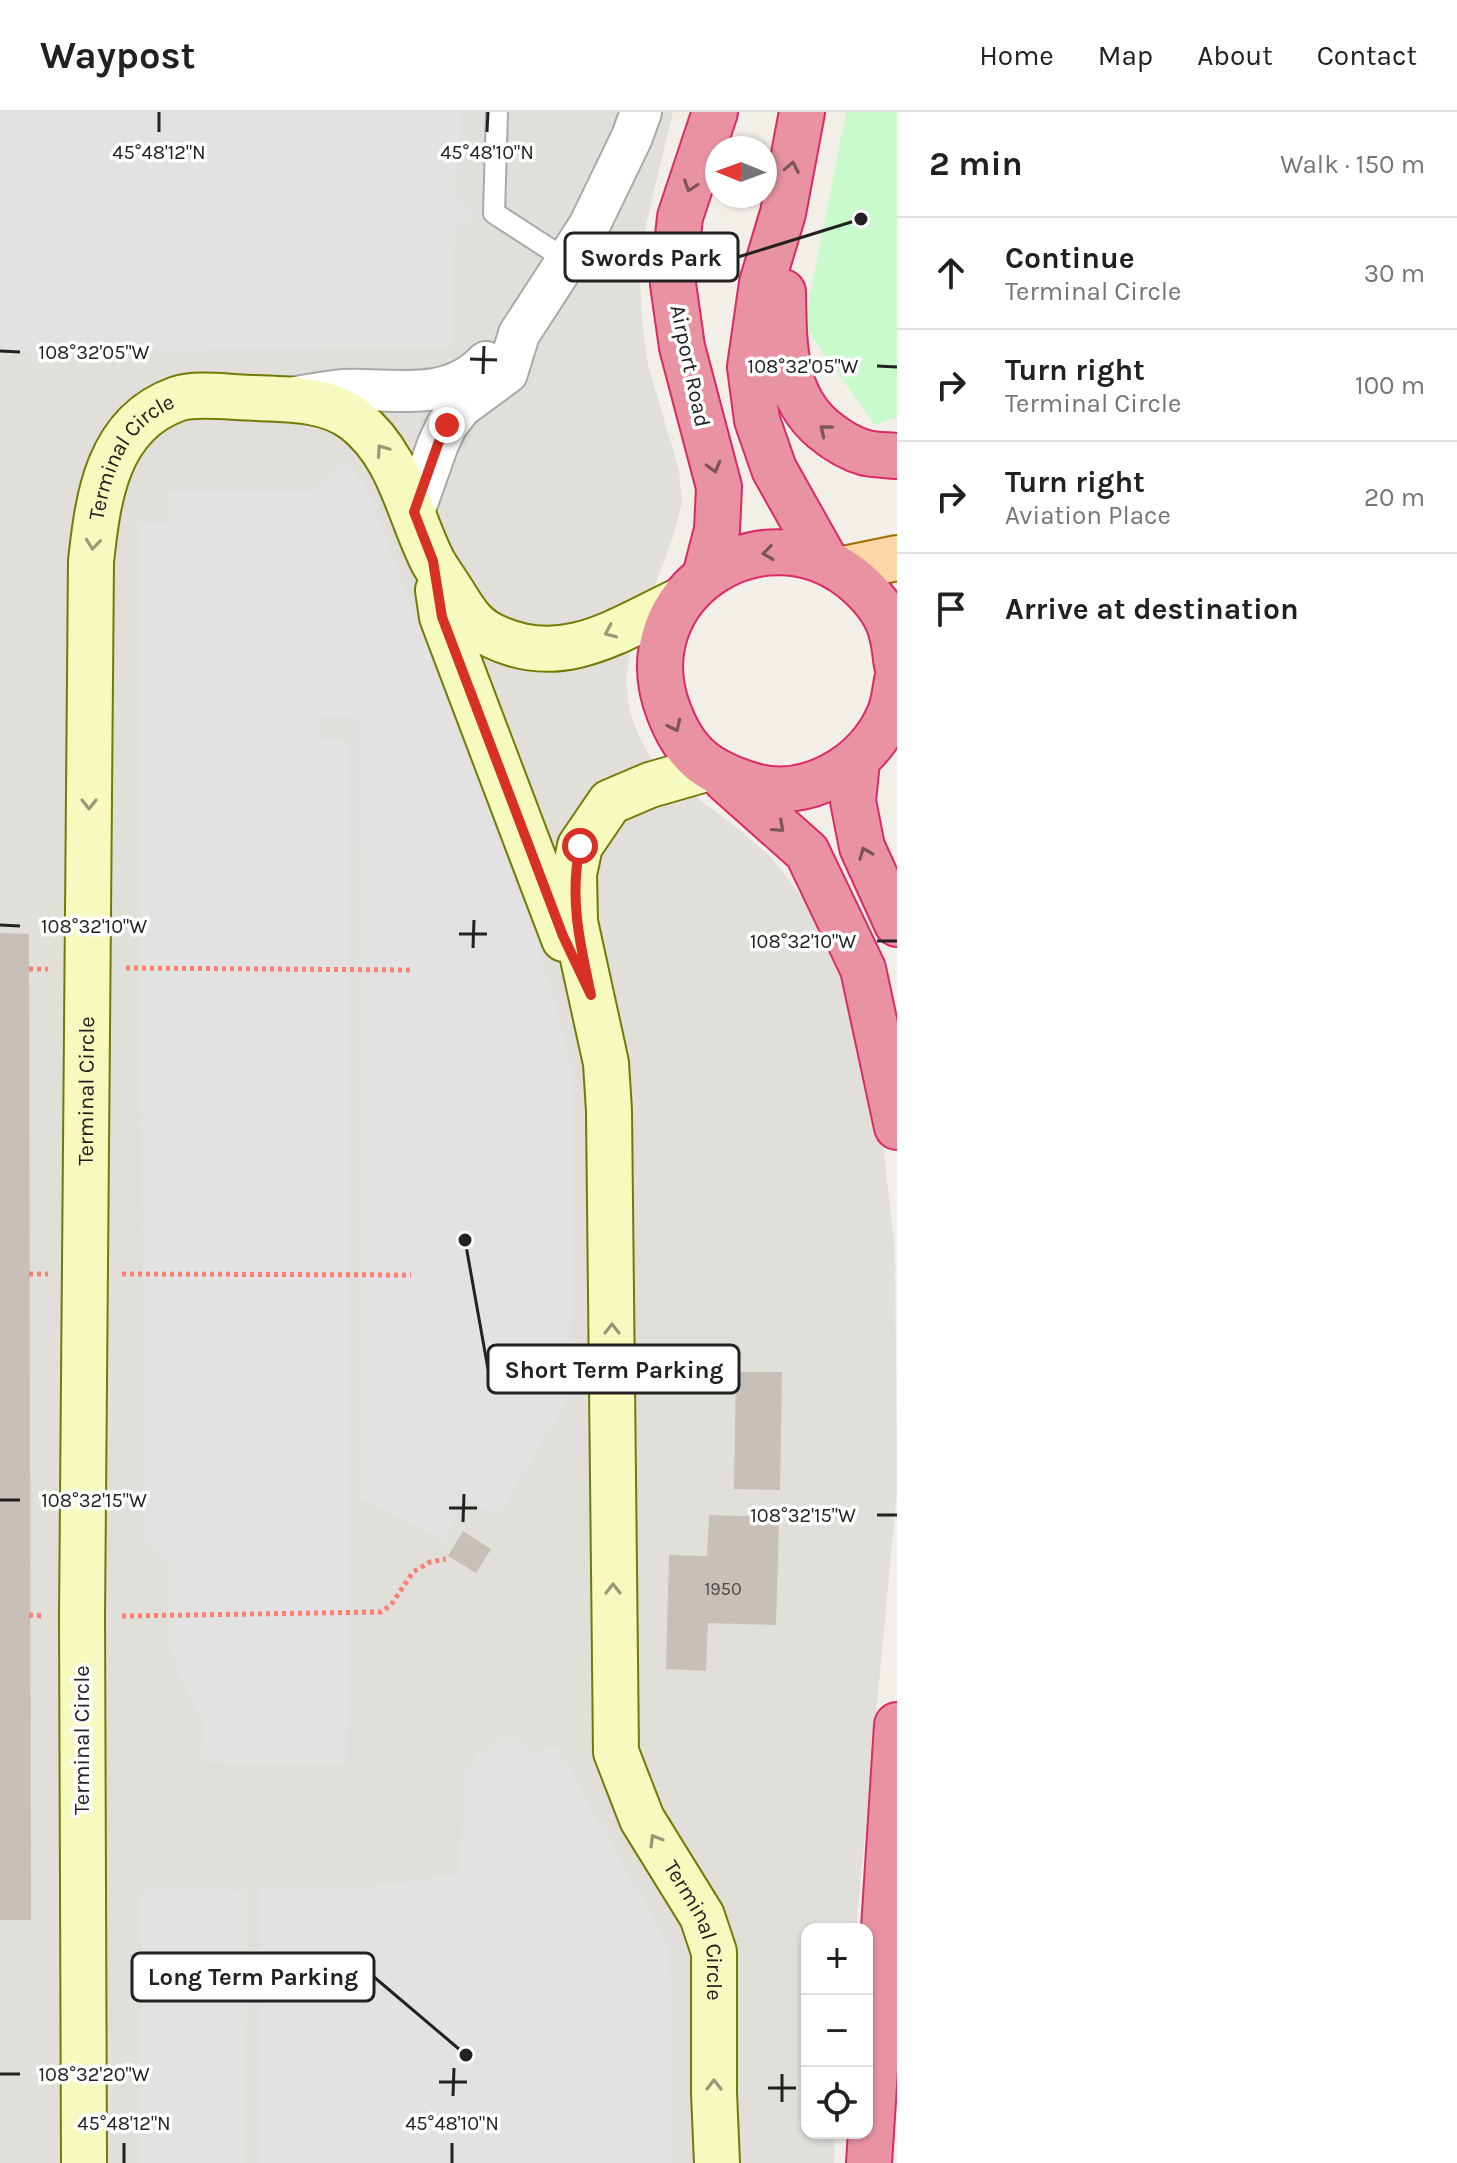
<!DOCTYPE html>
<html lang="en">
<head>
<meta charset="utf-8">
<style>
	:root { --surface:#fff; --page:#f6f6f6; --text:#202124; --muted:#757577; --line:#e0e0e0 }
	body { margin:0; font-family:Karla,sans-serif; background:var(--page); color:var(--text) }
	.controls { position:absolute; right:24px; bottom:24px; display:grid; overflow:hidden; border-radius:16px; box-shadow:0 2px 6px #0004 }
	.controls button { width:72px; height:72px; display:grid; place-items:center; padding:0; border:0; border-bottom:2px solid var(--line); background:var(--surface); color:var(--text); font:40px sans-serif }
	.compass { position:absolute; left:705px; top:24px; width:72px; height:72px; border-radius:50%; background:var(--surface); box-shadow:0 2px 6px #0004; rotate:271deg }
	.stop { position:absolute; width:24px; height:24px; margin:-18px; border:6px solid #d93025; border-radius:50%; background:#fff }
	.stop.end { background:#d93025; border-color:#fff; box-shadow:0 2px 8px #0008 }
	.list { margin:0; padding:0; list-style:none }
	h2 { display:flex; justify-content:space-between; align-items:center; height:104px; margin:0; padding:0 32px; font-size:34px }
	h2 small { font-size:26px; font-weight:400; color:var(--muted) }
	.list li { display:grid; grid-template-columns:52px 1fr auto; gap:24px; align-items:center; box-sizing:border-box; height:112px; padding:0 32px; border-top:2px solid var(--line) }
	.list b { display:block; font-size:30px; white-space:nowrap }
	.list p { margin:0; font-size:26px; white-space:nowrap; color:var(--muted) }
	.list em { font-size:26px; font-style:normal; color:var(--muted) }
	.icon { flex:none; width:44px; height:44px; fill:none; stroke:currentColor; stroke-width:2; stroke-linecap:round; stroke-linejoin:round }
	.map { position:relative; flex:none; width:897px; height:2051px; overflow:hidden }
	header { display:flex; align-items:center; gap:48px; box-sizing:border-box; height:112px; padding:0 40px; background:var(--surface); border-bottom:2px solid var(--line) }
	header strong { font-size:38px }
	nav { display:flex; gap:44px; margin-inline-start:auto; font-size:28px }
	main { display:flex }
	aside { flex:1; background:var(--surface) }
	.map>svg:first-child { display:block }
</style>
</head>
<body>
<header>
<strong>Waypost</strong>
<nav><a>Home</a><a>Map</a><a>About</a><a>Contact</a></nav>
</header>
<main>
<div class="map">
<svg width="897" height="2051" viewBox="0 0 897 2051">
	<rect width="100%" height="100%" fill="#f2efe9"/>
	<path fill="#e1dfda" d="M0,0H673L646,113L640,167L642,208L648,253L679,358L682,391L673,425L630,540L626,568L629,597L639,625L656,655L735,714L771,745L803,786L827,827L847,874L882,1024L895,1137L897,1379L856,1817H807V2021H836L834,2051H0Z"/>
	<path fill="#c8facc" d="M846,0H897V305L875,313L804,214Z"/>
	<g fill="#e2e2e2">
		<path d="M0,0H459L456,82L475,101L455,117L450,235L0,241Z"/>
		<path d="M347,349L369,381L534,822L560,907L574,972L569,1285L498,1403L466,1386L443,1429L361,1386L358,606L319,605V627L347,628L348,1384L346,1651L201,1650L203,1610L169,1537V1449L143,1422L140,411H168V379L317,378Z"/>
		<path d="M514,1622L531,1643L556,1634L670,1836L671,2051H261V1776H364L461,1762L463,1665L479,1641Z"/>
		<path d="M142,1777L247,1778L245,2051H141Z"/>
	</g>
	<g fill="#c7bfb8">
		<path d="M0,821L29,822L31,1808H0Z"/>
		<path d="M736,1260H782L780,1378L734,1377Z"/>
		<path d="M709,1403L779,1405L776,1513L708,1511L706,1559L666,1557L669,1443L707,1444Z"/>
		<path d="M463,1419L491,1437L476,1461L448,1444Z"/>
	</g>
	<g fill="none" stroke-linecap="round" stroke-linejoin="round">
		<defs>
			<path id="lane" d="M497,0L494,101L568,149"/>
			<g id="street">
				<path d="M295,285C311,283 328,279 344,278C393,276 449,291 486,250"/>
				<path d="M414,400L438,332L447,313L461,295L507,261L519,222L589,114L632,25L641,0"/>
			</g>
			<g id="secondary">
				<path d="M438,478L442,505L564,827"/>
				<path id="s1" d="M709,656L650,673L610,690L580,734L574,762L575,810L606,951L609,999L616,1640L642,1707L702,1804L714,1840V1981L717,2051"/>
				<path id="s2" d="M84,2051L82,1504L91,449C98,386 107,312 177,287C197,280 234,286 256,286C288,287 328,287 355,308C401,344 408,401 433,450C440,462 449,474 456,486C466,502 475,516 493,524C563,558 619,517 681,488"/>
			</g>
			<path id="primary" d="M843,457L897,446"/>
			<g id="highway">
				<path d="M802,0L783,101L762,171L750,255L757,308L774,357L825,448"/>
				<path d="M783,180C784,229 782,282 823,317C835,327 851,337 866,341C876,343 887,343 897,344"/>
				<path d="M705,464L717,418L719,375L682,235L673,172L680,105L715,0"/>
				<path d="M897,553C895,543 895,533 892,523C888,504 874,486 860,473C766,388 623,482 669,600C685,643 708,660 751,673C806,690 868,654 889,603C894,592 895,579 897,568"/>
				<path d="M857,649L853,689L862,735L897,812"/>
				<path d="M726,668L807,740L863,857L897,1015"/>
				<path d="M869,2051L897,1613"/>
			</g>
		</defs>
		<use href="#lane" stroke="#a9a9a9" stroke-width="24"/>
		<use href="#street" stroke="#a9a9a9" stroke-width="44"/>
		<use href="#secondary" stroke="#707d05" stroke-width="48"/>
		<use href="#primary" stroke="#a06b00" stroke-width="48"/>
		<use href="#highway" stroke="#dc2a67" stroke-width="48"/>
		<g stroke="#fa8072" stroke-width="5" stroke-dasharray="4 4" stroke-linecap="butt">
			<path d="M126,856L411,858"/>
			<path d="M29,857H48"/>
			<path d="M29,1162H48"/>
			<path d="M122,1162L411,1163"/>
			<path d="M29,1503L44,1504"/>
			<path d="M122,1504L381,1500L391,1493L413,1460L430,1450L446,1447"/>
		</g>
		<use href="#lane" stroke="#fff" stroke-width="20"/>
		<use href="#street" stroke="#fff" stroke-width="40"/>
		<use href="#secondary" stroke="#f7fabf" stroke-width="44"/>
		<use href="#primary" stroke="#fcd6a4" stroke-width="44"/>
		<use href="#highway" stroke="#e892a2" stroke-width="44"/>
	</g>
	<defs><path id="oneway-chevron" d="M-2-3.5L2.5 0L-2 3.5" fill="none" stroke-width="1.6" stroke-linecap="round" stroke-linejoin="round" transform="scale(2)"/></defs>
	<g stroke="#7b545c">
		<use href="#oneway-chevron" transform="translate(792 55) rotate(-79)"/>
		<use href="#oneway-chevron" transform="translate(690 74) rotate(109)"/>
		<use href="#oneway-chevron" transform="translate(825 318) rotate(-141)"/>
		<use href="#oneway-chevron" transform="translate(714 355) rotate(75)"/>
		<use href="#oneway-chevron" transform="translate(768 441) rotate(173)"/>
		<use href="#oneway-chevron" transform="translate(675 614) rotate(64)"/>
		<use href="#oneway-chevron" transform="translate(779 715) rotate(42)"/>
		<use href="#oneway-chevron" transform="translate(865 741) rotate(-111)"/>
	</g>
	<g stroke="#979978">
		<use href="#oneway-chevron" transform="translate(382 338) rotate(-125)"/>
		<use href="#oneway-chevron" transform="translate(93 432) rotate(96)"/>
		<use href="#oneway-chevron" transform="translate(610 520) rotate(156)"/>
		<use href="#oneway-chevron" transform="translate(89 692) rotate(90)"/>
		<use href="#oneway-chevron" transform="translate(612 1217) rotate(-90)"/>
		<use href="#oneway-chevron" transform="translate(613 1477) rotate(-90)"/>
		<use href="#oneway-chevron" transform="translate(655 1728) rotate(-121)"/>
		<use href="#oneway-chevron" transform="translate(714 1973) rotate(-90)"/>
	</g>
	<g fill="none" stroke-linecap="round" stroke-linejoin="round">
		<path stroke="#d93025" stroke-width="10" d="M447,313L438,332L414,400L433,449L442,505L563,824L591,883C580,832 569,786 580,734"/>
	</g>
	<path fill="none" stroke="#222" stroke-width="3" d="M159,20V0M487,20L488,0M0,239L20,240M470,247L497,248M877,254L897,255M483,262L484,234M0,813L20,814M459,822H487M877,829H897M473,836L474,808M0,1388H20M449,1396H477M877,1403H897M463,1410L464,1382M0,1962H20M439,1970H467M768,1976H796M453,1984L454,1956M782,1990V1962M124,2051V2031M452,2051V2031"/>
	<g text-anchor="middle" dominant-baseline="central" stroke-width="7" stroke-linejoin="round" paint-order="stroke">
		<g font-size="18" fill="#4b4948">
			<text x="723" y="1477">1950</text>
		</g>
		<g font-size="22" fill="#222" stroke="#fff">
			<text transform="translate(690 254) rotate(78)">Airport Road</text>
			<text stroke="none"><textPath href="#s2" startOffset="1718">Terminal Circle</textPath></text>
			<text stroke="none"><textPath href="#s2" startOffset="1072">Terminal Circle</textPath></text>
			<text transform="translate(82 1628) rotate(-90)">Terminal Circle</text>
			<text stroke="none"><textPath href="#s1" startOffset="1266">Terminal Circle</textPath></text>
		</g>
	</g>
	<g font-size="20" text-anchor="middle" fill="#222" stroke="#fff" stroke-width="7" stroke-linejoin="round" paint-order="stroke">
		<text x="159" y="47">45°48'12"N</text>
		<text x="487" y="47">45°48'10"N</text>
		<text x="94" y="247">108°32'05"W</text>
		<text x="803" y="261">108°32'05"W</text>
		<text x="94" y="821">108°32'10"W</text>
		<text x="803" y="836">108°32'10"W</text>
		<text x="94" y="1395">108°32'15"W</text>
		<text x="803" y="1410">108°32'15"W</text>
		<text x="94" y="1969">108°32'20"W</text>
		<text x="124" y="2018">45°48'12"N</text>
		<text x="452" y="2018">45°48'10"N</text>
	</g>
	<path fill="none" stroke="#222" stroke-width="3" d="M861 107L738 145M465 1128L488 1257M466 1943L374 1865"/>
	<g fill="#222" stroke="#fff" stroke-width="3">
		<circle cx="861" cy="107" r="8"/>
		<circle cx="465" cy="1128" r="8"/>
		<circle cx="466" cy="1943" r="8"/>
	</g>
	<g fill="#fff" stroke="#222" stroke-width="3">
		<rect x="565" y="121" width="173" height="48" rx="8"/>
		<rect x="488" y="1233" width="251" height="48" rx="8"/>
		<rect x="132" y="1841" width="242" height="48" rx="8"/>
	</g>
	<g font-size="24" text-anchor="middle" font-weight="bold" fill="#222">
		<text x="651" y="154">Swords Park</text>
		<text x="614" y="1266">Short Term Parking</text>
		<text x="253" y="1873">Long Term Parking</text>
	</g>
</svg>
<div class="controls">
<button>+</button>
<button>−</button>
<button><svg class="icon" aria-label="locate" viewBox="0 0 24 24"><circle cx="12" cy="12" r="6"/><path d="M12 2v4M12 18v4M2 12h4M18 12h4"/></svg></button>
</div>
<svg class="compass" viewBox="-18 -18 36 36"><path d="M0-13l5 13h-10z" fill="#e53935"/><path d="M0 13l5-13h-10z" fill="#757577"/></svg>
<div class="stop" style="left:580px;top:734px"></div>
<div class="stop end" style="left:447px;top:313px"></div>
</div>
<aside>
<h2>2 min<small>Walk · 150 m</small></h2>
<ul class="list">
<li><svg class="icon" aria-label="ahead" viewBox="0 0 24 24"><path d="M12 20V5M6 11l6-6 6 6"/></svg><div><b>Continue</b><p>Terminal Circle</p></div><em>30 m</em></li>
<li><svg class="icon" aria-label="right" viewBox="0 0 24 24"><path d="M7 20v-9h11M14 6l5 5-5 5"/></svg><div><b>Turn right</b><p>Terminal Circle</p></div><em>100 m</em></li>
<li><svg class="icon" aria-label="right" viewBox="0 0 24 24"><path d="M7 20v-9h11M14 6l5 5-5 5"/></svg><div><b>Turn right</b><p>Aviation Place</p></div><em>20 m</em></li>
<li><svg class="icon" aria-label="arrive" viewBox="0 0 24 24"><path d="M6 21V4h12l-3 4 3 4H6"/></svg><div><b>Arrive at destination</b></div></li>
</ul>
</aside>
</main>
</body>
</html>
